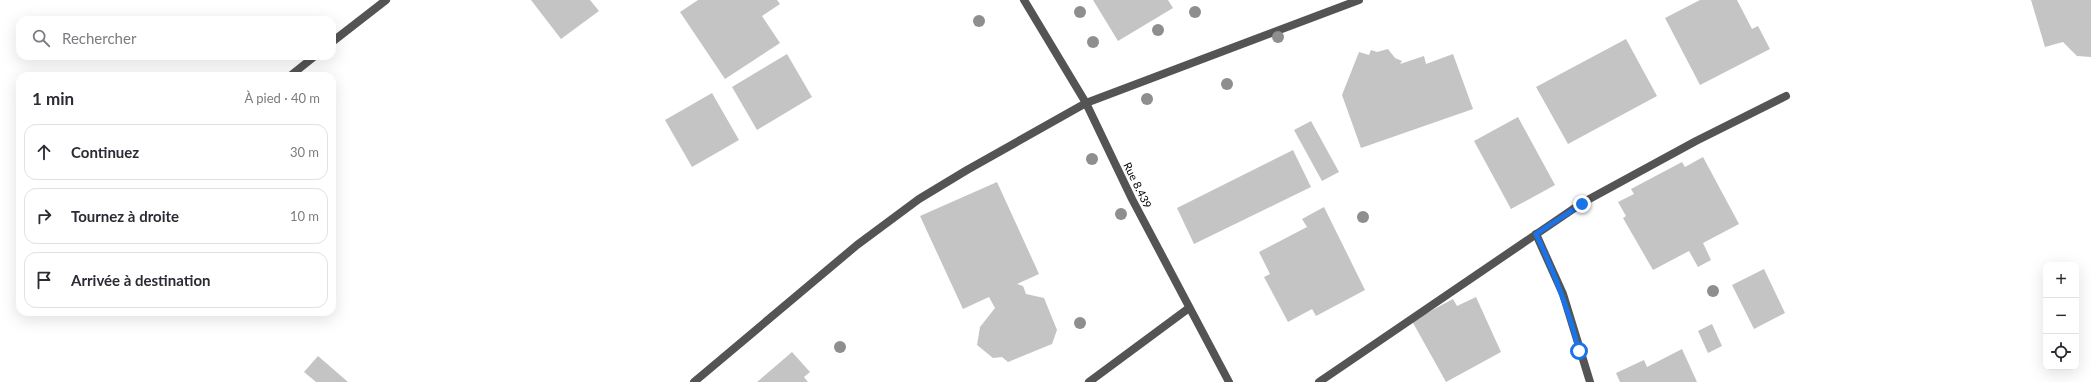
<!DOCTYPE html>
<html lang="fr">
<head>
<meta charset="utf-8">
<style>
	:root { --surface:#fff; --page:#f2f2f3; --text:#2b2b33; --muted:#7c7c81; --line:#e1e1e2 }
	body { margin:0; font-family:Lato,sans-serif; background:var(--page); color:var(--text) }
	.controls { position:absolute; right:12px; bottom:12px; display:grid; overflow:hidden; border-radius:8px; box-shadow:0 4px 16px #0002 }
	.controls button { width:36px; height:36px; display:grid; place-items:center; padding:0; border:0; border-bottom:1px solid var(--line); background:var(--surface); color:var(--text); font:20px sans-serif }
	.stop { position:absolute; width:12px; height:12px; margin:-9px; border:3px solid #1a73e8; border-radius:50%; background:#fff }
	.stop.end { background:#1a73e8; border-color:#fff; box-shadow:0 1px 4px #0008 }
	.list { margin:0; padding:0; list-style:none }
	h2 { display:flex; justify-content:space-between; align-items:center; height:52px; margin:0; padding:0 16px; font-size:17px }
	h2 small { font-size:13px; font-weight:400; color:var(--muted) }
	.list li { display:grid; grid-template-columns:26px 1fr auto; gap:12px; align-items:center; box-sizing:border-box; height:56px; margin:0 8px 8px; padding:0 8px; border:1px solid var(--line); border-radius:12px }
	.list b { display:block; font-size:15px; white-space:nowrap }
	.list em { font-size:13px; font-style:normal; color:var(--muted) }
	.icon { flex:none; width:22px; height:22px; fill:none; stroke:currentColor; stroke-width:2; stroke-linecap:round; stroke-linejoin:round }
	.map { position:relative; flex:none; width:2091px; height:382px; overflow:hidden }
	.search { position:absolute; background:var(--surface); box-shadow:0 4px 16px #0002; left:16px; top:16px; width:320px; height:44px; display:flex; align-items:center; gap:10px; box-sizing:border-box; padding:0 14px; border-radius:12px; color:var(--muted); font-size:15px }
	.panel { position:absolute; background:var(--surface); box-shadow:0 4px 16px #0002; left:16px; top:72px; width:320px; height:244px; border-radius:12px }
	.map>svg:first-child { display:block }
</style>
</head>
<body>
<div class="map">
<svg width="2091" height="382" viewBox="0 0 2091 382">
	<rect width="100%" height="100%" fill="#fff"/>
	<g fill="#c4c4c4">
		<path d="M531,0H590L599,11L561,39Z"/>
		<path d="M698,0H777L780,4L762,16L780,43L725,79L680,12Z"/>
		<path d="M1093,0H1168L1173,8L1118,41Z"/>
		<path d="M1700,0H1737L1752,29L1758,26L1770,49L1700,85L1665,18Z"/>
		<path d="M2031,0H2091V57L2077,56L2063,42L2045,47Z"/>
		<path d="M1626,39L1657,96L1568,144L1536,87Z"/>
		<path d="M1388,49L1395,58L1402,61L1400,64L1424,56L1426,64L1453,54L1473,109L1361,148L1342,95L1359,52L1369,55L1371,50L1377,52Z"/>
		<path d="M787,54L812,97L757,130L732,87Z"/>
		<path d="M712,93L739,140L692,167L665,120Z"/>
		<path d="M1518,117L1555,185L1511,209L1474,141Z"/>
		<path d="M1311,121L1339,172L1322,181L1294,130Z"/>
		<path d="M1293,150L1311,187L1194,244L1177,208Z"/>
		<path d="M1703,157L1739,224L1703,243L1711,260L1698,267L1689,251L1653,270L1623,218L1626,216L1618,202L1634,194L1631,189L1682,162L1685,167Z"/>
		<path d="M997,182L1039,274L1017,284L1023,286L1026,294L1044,298L1057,330L1052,344L1008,362L1002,357L993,358L977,345L980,327L995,308L989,297L963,309L920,216Z"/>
		<path d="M1324,207L1365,290L1316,316L1312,309L1288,322L1264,277L1270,274L1259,252L1307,227L1302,219Z"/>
		<path d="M1764,269L1785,313L1754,329L1732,285Z"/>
		<path d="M1476,297L1501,352L1446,382L1412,321L1453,299L1457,306Z"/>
		<path d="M1712,324L1722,346L1708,353L1698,331Z"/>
		<path d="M1682,349L1697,382H1620L1616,373L1644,360L1647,367Z"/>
		<path d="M792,352L810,372L804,377L808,382H757Z"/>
		<path d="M318,356L348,382H316L304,372Z"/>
	</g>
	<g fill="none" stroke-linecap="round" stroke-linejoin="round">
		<g stroke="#545454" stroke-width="8">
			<path d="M332,42L386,0"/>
			<path d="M290,76L315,56"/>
			<path d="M1536,234L1563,294L1590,382"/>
			<path d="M694,382L857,245L919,199L967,170L1086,103L1359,0"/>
			<path d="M1089,382L1189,308"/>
			<path d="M1319,382L1582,203L1696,141L1786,96"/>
		</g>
		<path stroke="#545454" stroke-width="8" d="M1024,0L1086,103L1132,199L1229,382"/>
	</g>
	<g fill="#8e8e8e">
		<circle cx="1080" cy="12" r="6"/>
		<circle cx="1195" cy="12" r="6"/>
		<circle cx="979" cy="21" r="6"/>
		<circle cx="1158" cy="30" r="6"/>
		<circle cx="1278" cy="37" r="6"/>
		<circle cx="1093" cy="42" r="6"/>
		<circle cx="1227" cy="84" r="6"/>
		<circle cx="1147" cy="99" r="6"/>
		<circle cx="1092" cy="159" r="6"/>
		<circle cx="1121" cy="214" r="6"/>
		<circle cx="1363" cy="217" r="6"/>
		<circle cx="1713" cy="291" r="6"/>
		<circle cx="1080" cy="323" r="6"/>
		<circle cx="840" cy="347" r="6"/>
	</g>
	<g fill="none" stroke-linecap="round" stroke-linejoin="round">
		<path stroke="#1a73e8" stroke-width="5" d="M1579,351C1569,310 1554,272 1536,234L1582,204"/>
	</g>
	<g text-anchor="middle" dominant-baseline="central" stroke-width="3" stroke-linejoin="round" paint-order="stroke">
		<g font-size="11" fill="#000" stroke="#fff">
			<text transform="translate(1138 185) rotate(64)">Rue 8.439</text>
		</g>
	</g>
</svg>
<div class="controls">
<button>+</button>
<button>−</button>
<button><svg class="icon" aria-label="locate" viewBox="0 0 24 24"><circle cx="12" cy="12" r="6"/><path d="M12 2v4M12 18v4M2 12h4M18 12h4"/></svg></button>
</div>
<div class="stop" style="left:1579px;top:351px"></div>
<div class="stop end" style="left:1582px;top:204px"></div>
<div class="search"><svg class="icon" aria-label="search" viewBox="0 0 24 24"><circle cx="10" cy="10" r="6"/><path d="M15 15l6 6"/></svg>Rechercher</div>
<section class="panel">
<h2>1 min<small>À pied · 40 m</small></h2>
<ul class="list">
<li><svg class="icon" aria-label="ahead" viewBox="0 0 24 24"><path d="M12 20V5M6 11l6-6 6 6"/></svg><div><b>Continuez</b></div><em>30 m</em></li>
<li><svg class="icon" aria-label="right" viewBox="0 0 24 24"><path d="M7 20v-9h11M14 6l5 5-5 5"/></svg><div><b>Tournez à droite</b></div><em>10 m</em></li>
<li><svg class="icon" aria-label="arrive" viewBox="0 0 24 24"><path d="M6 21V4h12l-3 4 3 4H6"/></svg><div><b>Arrivée à destination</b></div></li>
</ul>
</section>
</div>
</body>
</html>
